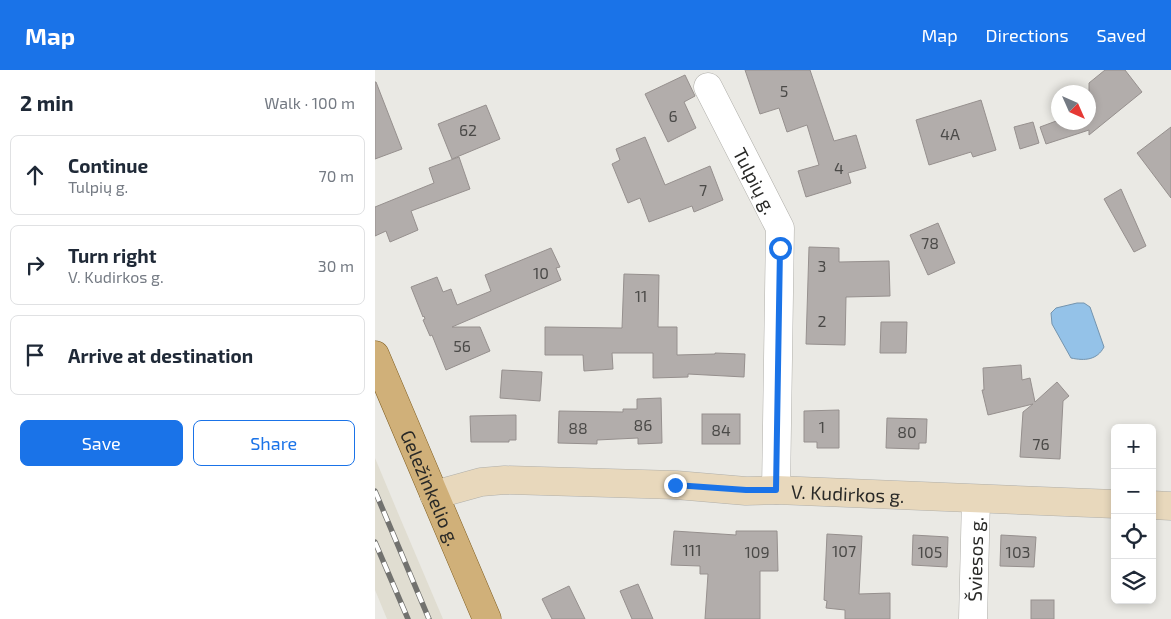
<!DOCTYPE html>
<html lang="en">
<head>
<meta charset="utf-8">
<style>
	:root { --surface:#fff; --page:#f6f6f7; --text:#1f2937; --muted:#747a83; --line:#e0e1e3; --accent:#1a73e8 }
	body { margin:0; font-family:"Exo 2",sans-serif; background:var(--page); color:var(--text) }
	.controls { position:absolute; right:15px; bottom:15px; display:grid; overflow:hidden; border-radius:8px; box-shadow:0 2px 8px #0003 }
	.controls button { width:45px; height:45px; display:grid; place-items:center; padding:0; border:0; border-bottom:1px solid var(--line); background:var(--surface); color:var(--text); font:25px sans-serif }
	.compass { position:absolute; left:676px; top:15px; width:45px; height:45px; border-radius:50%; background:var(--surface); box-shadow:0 2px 8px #0003; rotate:135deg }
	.stop { position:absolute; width:15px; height:15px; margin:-11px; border:4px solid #1a73e8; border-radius:50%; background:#fff }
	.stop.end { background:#1a73e8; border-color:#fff; box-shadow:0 1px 5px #0008 }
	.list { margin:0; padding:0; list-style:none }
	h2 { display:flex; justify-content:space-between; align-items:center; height:65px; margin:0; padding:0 20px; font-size:21px }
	h2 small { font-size:16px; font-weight:400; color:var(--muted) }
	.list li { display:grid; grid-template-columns:32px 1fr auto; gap:15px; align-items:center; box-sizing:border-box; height:80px; margin:0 10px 10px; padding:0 10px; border:1px solid var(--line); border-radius:8px }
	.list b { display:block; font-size:19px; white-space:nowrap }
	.list p { margin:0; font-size:16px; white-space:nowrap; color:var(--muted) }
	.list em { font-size:16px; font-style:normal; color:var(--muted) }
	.actions { display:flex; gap:10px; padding:15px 20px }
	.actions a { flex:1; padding:11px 0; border:1px solid var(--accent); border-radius:8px; text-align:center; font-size:18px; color:var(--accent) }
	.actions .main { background:var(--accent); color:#fff }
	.icon { flex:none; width:28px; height:28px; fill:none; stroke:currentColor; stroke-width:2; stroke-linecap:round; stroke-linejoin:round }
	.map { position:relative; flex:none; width:796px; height:549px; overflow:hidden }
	header { display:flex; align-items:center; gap:30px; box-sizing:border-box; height:70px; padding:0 25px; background:var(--accent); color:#fff }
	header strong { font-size:24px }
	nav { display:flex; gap:28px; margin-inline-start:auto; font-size:18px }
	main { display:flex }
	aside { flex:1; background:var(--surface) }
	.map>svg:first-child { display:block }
</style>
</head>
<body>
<header>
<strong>Map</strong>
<nav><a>Map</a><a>Directions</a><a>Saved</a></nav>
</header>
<main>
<aside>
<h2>2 min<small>Walk · 100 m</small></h2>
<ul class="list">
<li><svg class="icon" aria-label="ahead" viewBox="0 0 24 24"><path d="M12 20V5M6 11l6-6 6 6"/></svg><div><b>Continue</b><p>Tulpių g.</p></div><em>70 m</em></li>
<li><svg class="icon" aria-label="right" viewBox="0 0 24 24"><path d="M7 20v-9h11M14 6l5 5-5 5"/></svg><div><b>Turn right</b><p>V. Kudirkos g.</p></div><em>30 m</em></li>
<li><svg class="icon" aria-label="arrive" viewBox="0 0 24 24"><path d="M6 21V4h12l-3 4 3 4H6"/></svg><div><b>Arrive at destination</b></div></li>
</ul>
<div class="actions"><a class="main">Save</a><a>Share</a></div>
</aside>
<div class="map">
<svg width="796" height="549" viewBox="0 0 796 549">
	<rect width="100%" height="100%" fill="#eae9e4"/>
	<path fill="#e0ddd1" d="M0,388L23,443L68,549H12L0,520Z"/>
	<path fill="#94c2e8" stroke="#7494ae" d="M702,233H709L715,237L729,277C722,290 710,291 696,288L677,254L676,243L681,238Z"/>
	<g fill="#b2adab" stroke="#96908e">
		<path d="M370,0H435L459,71L481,65L491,98L473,103L476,113L431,127L423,101L444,95L432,55L412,62L404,38L385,44Z"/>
		<path d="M730,0H750L767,22L714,65V60L671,74L665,57L684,50V52H714V13Z"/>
		<path d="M310,5L320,26L309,32L321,58L293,72L270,24Z"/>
		<path d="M0,12H1L27,79L0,89Z"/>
		<path d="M606,30L621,80L598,87L596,82L554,95L541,50Z"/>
		<path d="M111,35L125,69L77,89L63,54Z"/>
		<path d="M658,52L664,73L645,79L639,57Z"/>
		<path d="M796,57V128L762,83Z"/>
		<path d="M270,67L290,115L335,96L348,130L319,142L317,136L274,152L265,128L253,133L237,94L245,90L241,79Z"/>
		<path d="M84,87L95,119L36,141L43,160L15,172L11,161L0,166V137L59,113L54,98Z"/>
		<path d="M746,119L771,176L759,182L729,129Z"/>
		<path d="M563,153L580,193L553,205L535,165Z"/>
		<path d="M434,177L464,178V192L514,191L515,226L471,227L470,275L431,274Z"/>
		<path d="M176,178L185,197L181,198L186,210L77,257H105L115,281L71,300L57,265L55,266L48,250L50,249L49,246L48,247L36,217L62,207L68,222L76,219L82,235L116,221L110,205Z"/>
		<path d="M249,204L284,205L283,257H302V285L340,284V283L370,284L369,307L313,304V307L278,308V283H237L238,299L209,301L208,285H170V257L247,258Z"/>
		<path d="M506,252H532L531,283H505Z"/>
		<path d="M646,295L647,310L655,308L660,332L682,312L694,326L688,331L685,389L645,387L648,342L658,334L613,345L607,320H609L608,298Z"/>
		<path d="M127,300L167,302L165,331L125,328Z"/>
		<path d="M286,328L287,373L263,374V368L222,370V374L183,373L184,341L248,342V339H262V329Z"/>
		<path d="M464,340V378H442V372H429V341Z"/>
		<rect x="327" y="344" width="38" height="30"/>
		<path d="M141,345V370H134V372H96L95,346Z"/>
		<path d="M512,348L552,349L551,373H544V379L511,378Z"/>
		<path d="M299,461L361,465V461H402L403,501H385V549H330L333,504H325V496L296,495Z"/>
		<path d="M452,464L487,466L484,524L515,523V549H470V540L451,538L452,531L449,530Z"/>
		<path d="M538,465L573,467L572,497L537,495Z"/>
		<path d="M626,465L661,467L659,497L625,496Z"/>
		<path d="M263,514L278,549H257L245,521Z"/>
		<path d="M194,516L210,549H177L167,529Z"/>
		<rect x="656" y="530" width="23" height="19"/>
	</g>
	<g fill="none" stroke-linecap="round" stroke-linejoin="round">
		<defs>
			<g id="minor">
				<path id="s1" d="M333,17L405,158L401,420"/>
				<path id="s2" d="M598,549L601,429"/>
			</g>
			<g id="secondary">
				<path id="s3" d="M59,425L106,412L130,410L301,415L371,421L401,420L740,434"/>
				<path d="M777,435L796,436"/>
			</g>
			<g id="primary">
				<path id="s4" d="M0,285L112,549"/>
			</g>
		</defs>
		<use href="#minor" stroke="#b0afaa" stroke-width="29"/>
		<use href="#secondary" stroke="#b0afaa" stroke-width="29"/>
		<use href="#primary" stroke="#815f22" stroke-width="29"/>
		<use href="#minor" stroke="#fff" stroke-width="28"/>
		<use href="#secondary" stroke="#e8d8bc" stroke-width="28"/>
		<use href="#primary" stroke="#d0b079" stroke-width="28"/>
		<defs>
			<g id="rail">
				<path d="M0,421L54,549"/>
				<path d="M0,472L33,549"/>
			</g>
		</defs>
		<use href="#rail" stroke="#72726f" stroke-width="5.5"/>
		<use href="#rail" stroke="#fff" stroke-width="4" stroke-dasharray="11" stroke-linecap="butt"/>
	</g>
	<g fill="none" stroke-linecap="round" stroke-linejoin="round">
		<path stroke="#1a73e8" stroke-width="6" d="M300,415L371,420H401L405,178"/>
	</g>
	<g text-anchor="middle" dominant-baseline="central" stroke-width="4" stroke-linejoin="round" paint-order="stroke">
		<g font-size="16" fill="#4b4a48">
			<text x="409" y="20">5</text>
			<text x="298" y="45">6</text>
			<text x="93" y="59">62</text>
			<text x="575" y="63">4A</text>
			<text x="464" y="97">4</text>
			<text x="328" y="119">7</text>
			<text x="555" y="172">78</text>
			<text x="447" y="195">3</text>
			<text x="166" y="202">10</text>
			<text x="266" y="225">11</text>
			<text x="447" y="250">2</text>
			<text x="87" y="275">56</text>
			<text x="268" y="354">86</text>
			<text x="447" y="356">1</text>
			<text x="203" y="357">88</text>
			<text x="346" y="359">84</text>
			<text x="532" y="361">80</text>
			<text x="666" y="373">76</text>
			<text x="317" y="479">111</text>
			<text x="469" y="480">107</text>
			<text x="382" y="481">109</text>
			<text x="555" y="481">105</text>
			<text x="643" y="481">103</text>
		</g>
		<g font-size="19" fill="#292927" stroke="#fff">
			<text stroke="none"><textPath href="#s1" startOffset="105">Tulpių g.</textPath></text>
			<text stroke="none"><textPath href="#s4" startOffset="144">Geležinkelio g.</textPath></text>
			<text stroke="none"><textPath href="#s3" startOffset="416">V. Kudirkos g.</textPath></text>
			<text stroke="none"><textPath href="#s2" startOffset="60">Šviesos g.</textPath></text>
		</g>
	</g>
</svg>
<div class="controls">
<button>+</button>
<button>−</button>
<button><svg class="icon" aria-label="locate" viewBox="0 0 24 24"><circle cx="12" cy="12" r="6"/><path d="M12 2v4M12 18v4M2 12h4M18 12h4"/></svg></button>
<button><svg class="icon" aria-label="layers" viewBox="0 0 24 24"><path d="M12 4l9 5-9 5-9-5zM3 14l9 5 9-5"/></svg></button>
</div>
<svg class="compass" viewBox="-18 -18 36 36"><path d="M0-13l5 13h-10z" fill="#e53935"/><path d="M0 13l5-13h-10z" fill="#747a83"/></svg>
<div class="stop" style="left:405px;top:178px"></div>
<div class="stop end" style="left:300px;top:415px"></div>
</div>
</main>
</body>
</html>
